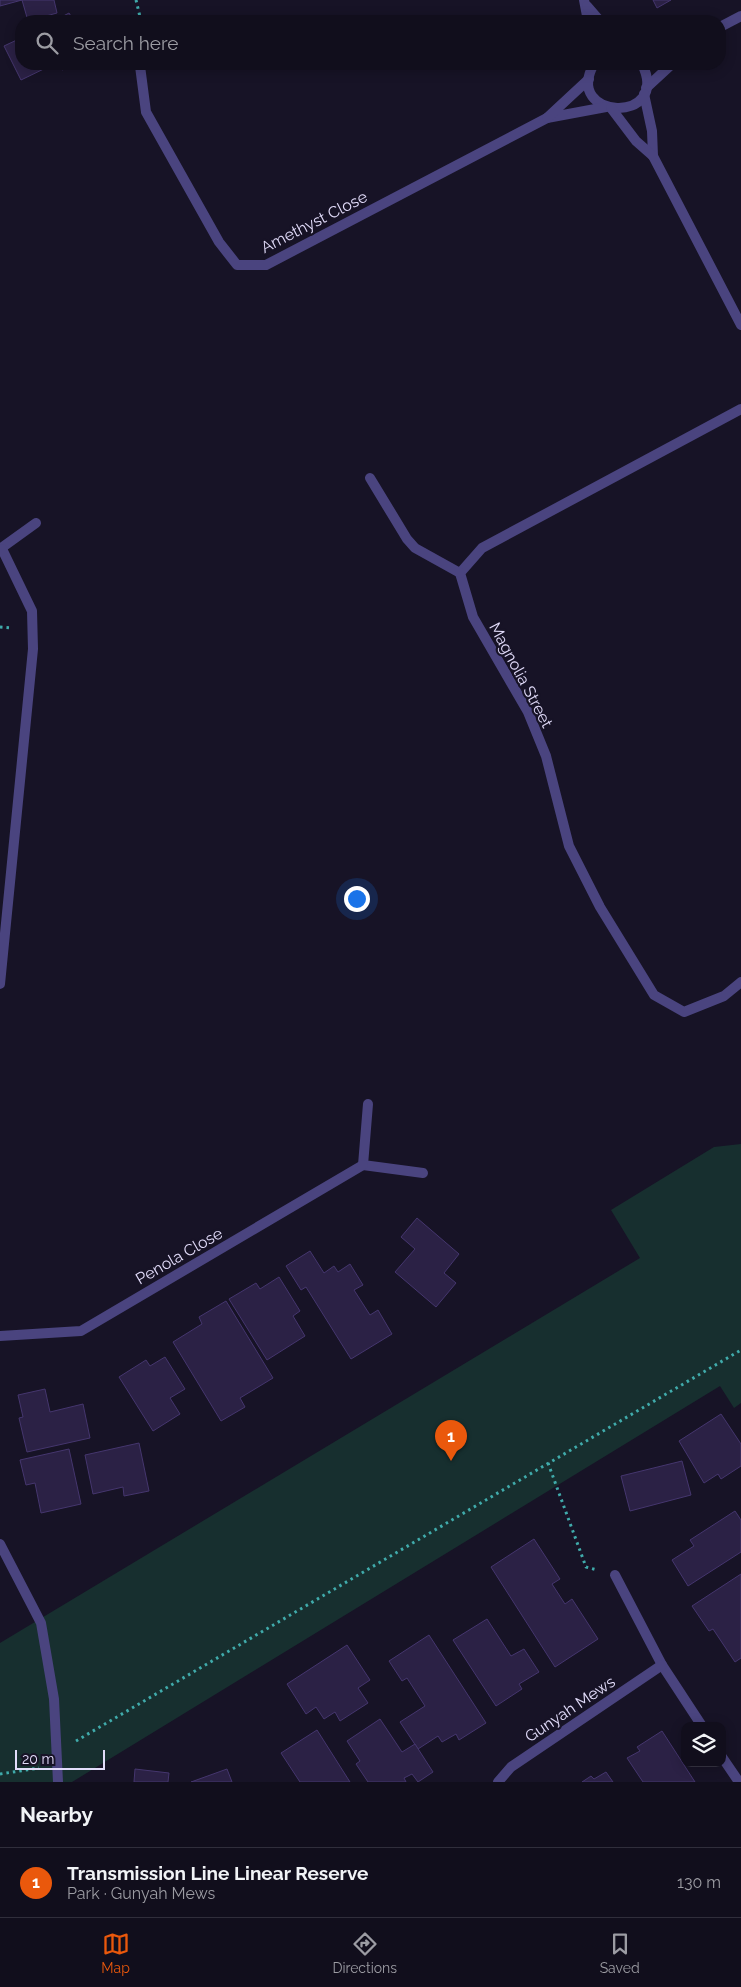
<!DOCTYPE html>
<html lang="en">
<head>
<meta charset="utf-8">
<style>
	:root { --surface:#110e1c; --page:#1a1725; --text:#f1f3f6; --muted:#9c9ca3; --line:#302e3b; --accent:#ea580c }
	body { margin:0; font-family:Raleway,sans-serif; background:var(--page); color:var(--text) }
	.controls { position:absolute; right:15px; bottom:15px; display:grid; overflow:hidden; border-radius:10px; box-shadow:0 2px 12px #0003 }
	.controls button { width:45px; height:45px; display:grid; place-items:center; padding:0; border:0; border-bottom:1px solid var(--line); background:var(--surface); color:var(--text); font:25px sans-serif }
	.scale { position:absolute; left:15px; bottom:12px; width:90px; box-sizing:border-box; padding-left:5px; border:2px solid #e2dcfa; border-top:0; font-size:14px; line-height:18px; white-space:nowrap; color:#e2dcfa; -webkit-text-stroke:4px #171326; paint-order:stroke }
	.you { position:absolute; left:356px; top:898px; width:18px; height:18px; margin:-12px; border:4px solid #fff; border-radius:50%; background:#1a73e8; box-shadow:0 0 0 8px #1a73e833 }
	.badge { display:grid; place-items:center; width:32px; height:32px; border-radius:50%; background:var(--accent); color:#fff; font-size:16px; font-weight:700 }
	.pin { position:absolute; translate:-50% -41px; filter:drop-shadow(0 1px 2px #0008) }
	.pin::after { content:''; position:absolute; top:26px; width:18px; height:15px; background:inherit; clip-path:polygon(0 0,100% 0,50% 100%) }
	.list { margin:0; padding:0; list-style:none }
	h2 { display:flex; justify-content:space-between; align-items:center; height:65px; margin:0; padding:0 20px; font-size:21px }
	h2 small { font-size:16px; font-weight:400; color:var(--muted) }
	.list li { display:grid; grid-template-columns:32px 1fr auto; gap:15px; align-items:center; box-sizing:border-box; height:70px; padding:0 20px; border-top:1px solid var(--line) }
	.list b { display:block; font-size:19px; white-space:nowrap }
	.list p { margin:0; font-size:16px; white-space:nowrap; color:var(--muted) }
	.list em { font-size:16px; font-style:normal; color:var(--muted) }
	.icon { flex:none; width:28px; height:28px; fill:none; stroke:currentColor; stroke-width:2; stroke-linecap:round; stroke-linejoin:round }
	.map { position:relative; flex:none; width:741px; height:1782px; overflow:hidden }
	.search { position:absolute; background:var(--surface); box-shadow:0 2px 12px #0003; left:15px; right:15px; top:15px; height:55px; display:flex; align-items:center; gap:12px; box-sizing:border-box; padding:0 18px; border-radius:20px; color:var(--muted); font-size:19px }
	.sheet { height:135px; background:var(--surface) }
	nav { display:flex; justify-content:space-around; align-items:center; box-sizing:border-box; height:70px; border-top:1px solid var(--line); background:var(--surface); font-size:14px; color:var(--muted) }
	nav a { display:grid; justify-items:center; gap:2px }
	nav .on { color:var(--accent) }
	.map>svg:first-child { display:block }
</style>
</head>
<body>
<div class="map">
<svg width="741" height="1782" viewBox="0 0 741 1782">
	<rect width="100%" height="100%" fill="#171326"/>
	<path fill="#172f2f" d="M741,1144V1403L734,1408L720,1386L72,1782H0V1643L640,1258L611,1210L714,1147Z"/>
	<g fill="#2b2145" stroke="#45366e">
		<path d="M0,0H54L57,13L28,21L22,0L0,6Z"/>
		<path d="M653,0H671L657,8Z"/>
		<path d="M69,13L74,21H54Z"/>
		<path d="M21,38V64H54L21,80L4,46Z"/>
		<path d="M58,64H75L62,70Z"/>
		<path d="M417,1218L459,1254L444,1273L456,1283L436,1307L395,1272L415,1249L401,1237Z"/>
		<path d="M310,1251L324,1273L334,1266L338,1272L350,1264L363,1285L354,1290L370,1315L378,1310L392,1334L351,1359L306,1287L301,1290L286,1266Z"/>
		<path d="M279,1277L300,1311L293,1316L305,1336L267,1360L229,1299L256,1283L260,1289Z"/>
		<path d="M226,1301L273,1378L240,1398L245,1407L221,1421L173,1342L202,1324L199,1317Z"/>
		<path d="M165,1357L185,1389L170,1398L180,1414L153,1431L119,1377L146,1360L150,1366Z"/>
		<path d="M45,1389L50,1412L83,1404L90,1438L27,1452L19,1418L23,1417L18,1395Z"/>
		<path d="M721,1414L741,1444V1466L721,1479L718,1474L704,1483L679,1441Z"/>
		<path d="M139,1443L149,1491L124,1496L123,1487L93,1494L85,1455Z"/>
		<path d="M69,1449L81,1504L41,1513L35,1483L26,1485L20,1460Z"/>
		<path d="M682,1461L691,1495L630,1511L621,1476Z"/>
		<path d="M735,1511L741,1520V1552L688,1586L672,1560L694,1546L690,1540Z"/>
		<path d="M534,1539L560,1579L552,1584L565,1604L572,1599L598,1639L555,1667L491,1567Z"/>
		<path d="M741,1574V1658L735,1662L713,1629L709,1631L692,1606Z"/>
		<path d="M487,1619L511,1656L524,1649L539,1672L519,1684L522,1689L496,1706L453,1640Z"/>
		<path d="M429,1635L486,1723L459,1740L456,1734L442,1742L438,1736L418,1749L400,1722L425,1706L407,1678L402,1681L389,1661Z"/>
		<path d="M347,1645L370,1680L358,1688L368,1703L340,1721L335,1712L324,1719L316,1707L306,1714L287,1684Z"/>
		<path d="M380,1719L402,1752L415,1744L433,1772L418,1782L412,1774L404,1778L406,1782H368L356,1764L360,1761L347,1741Z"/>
		<path d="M317,1730L350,1782H300L281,1753Z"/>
		<path d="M662,1731L695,1782H643L627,1758L640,1751L637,1747Z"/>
		<path d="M135,1769L169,1773L168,1782H134Z"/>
		<path d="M227,1769L232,1782H191Z"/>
		<path d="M606,1772L613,1782H582L591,1776L594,1779Z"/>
	</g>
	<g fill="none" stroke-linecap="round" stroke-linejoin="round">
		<g stroke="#40abab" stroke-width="3" stroke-dasharray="2.5 4" stroke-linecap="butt">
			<path d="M136,0L141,21"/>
			<path d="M0,627L12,628"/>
			<path d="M548,1463L586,1567L597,1570"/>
			<path d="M76,1741L741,1350"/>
			<path d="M0,1774L39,1768"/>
		</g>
		<g stroke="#4a447f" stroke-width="10">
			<path d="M584,0L588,21"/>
			<path d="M587,6L600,21"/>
			<path d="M720,27L741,16"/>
			<path d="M594,64C562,120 672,125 642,64"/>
			<path d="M140,66L146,112L219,242L237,265H266L547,118L606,107"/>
			<path d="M646,88L672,64"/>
			<path d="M644,94L652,131L653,156"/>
			<path d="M611,108L636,141L653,156L741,325"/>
			<path d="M547,118L589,79"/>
			<path d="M741,409L482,548L460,573L473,617L528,712L546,756L569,846L600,907L654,995L684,1012L724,996L741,982"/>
			<path d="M370,478L407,539L415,548L460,573"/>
			<path d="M0,549L36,523"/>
			<path d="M0,984L33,649L32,611L2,549"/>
			<path d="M368,1104L363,1165L423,1173"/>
			<path d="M0,1336L81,1331L363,1165"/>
			<path d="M0,1544L41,1623L54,1699L58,1782"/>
			<path d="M615,1575L662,1665L702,1726"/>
			<path d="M722,1757L739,1782"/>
			<path d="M498,1782L511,1767L662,1665"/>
		</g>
	</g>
	<g text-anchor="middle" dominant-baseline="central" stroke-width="4.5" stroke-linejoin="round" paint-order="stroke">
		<g font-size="16" fill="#e2dcfa" stroke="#171326">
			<text transform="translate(314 222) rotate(-27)">Amethyst Close</text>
			<text transform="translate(521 675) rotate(62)">Magnolia Street</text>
			<text transform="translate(179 1256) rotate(-30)">Penola Close</text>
			<text transform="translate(570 1709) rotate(-34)">Gunyah Mews</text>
		</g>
	</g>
</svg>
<div class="controls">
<button><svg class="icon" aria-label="layers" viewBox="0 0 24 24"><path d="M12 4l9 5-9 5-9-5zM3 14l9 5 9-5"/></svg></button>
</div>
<div class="scale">20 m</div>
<div class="you"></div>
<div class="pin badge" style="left:451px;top:1461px">1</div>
<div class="search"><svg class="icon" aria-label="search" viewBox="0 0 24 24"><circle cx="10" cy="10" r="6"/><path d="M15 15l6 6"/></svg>Search here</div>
</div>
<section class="sheet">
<h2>Nearby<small></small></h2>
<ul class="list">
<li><span class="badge">1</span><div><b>Transmission Line Linear Reserve</b><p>Park · Gunyah Mews</p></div><em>130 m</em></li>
</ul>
</section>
<nav>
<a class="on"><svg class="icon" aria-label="map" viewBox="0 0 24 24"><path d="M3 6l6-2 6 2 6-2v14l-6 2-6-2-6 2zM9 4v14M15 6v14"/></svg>Map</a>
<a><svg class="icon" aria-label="directions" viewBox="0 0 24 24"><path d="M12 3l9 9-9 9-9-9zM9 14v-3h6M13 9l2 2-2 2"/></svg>Directions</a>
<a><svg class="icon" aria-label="saved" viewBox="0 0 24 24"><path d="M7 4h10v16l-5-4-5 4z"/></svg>Saved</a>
</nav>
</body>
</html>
